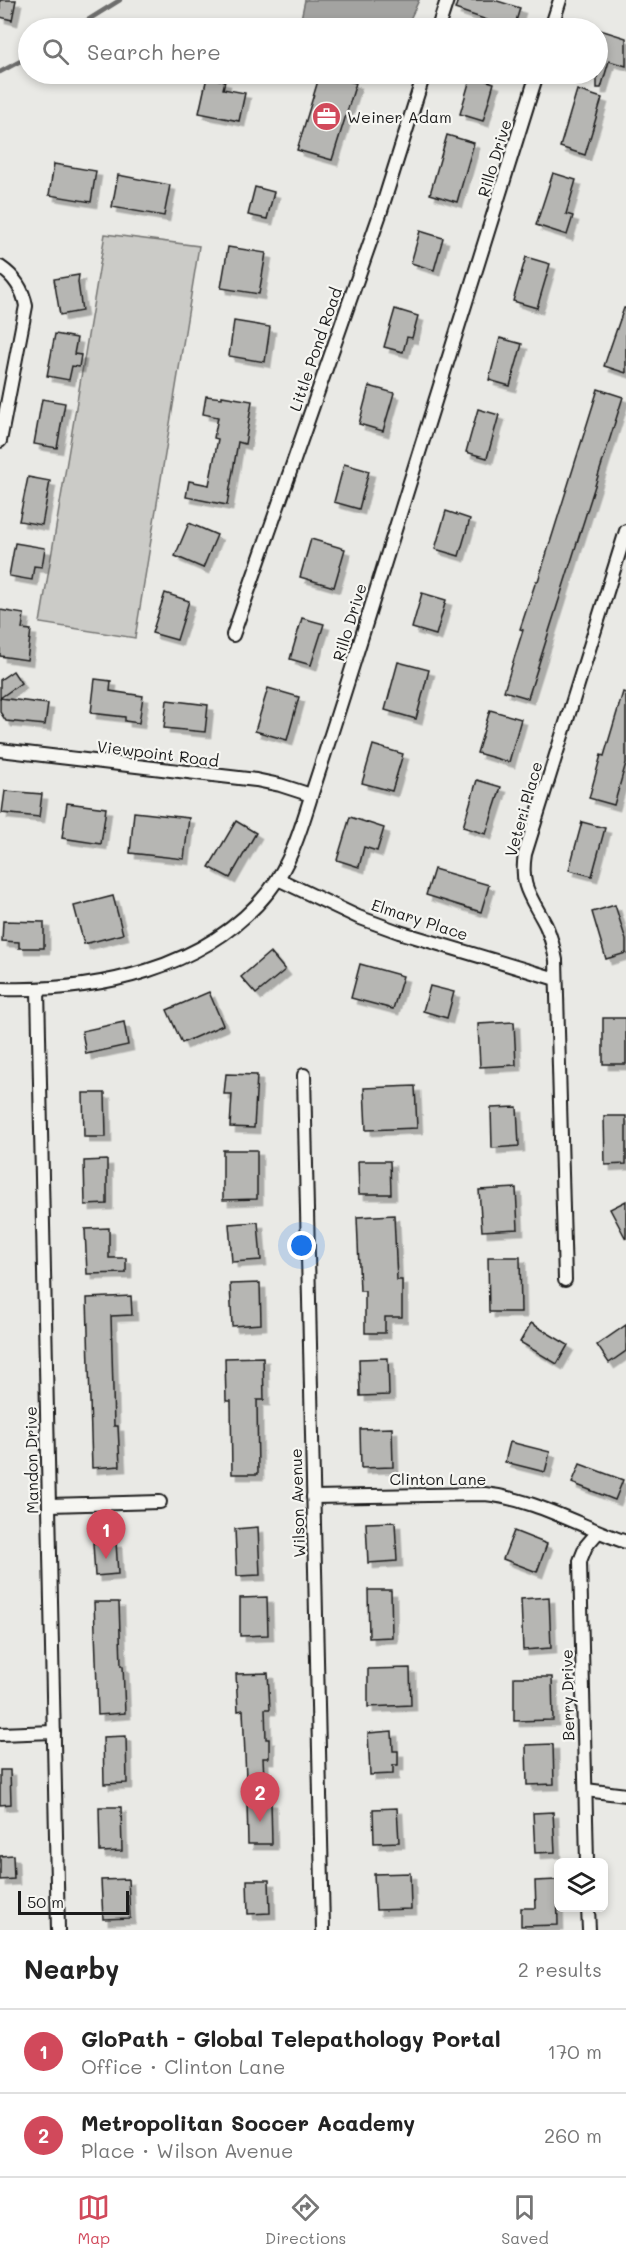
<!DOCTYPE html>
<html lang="en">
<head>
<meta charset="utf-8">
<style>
	:root { --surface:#fff; --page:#f2f2f2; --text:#222; --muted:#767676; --line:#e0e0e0; --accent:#d1495b }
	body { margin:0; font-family:Mali,sans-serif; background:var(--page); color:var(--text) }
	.controls { position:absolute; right:18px; bottom:18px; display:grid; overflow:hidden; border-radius:9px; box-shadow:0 3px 9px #0003 }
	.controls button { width:54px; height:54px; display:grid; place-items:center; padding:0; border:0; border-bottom:2px solid var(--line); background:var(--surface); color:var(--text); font:30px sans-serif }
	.scale { position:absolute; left:18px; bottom:15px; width:111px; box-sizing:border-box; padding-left:6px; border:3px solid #1c1c1c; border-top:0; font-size:16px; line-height:21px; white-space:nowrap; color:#1c1c1c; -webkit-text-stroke:4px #f6f6f2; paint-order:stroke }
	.you { position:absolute; left:302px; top:1246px; width:21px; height:21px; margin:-15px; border:4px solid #fff; border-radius:50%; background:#1a73e8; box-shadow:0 0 0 9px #1a73e833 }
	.badge { display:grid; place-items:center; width:39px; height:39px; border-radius:50%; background:var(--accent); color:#fff; font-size:20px; font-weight:700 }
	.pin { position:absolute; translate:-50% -50px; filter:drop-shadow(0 2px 3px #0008) }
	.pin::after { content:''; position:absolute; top:32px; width:21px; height:18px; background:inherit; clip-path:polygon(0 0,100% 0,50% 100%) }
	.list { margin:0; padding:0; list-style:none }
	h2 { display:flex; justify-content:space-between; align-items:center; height:78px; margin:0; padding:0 24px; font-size:26px }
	h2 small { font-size:20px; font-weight:400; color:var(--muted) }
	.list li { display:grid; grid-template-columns:39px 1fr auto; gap:18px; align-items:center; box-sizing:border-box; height:84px; padding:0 24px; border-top:2px solid var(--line) }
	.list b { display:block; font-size:22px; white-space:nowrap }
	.list p { margin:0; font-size:20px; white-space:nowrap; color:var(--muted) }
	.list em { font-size:20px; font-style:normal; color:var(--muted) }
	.icon { flex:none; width:33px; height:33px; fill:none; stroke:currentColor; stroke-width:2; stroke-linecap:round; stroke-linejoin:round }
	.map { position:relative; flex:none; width:626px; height:1930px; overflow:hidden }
	.search { position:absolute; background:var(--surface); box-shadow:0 3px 9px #0003; left:18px; right:18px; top:18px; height:66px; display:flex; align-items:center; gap:15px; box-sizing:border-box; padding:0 21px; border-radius:33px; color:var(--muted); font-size:22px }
	.sheet { height:246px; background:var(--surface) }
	nav { display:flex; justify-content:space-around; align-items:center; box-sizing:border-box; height:84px; border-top:2px solid var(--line); background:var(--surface); font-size:16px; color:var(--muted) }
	nav a { display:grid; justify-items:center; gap:3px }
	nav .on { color:var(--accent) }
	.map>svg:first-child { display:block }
</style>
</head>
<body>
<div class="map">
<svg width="626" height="1930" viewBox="0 0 626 1930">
	<defs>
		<filter id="shadow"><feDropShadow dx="5.5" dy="5.5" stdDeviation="0" flood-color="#0004"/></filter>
	</defs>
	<rect width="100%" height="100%" fill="#e9e9e5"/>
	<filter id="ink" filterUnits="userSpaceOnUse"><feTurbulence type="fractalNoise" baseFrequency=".0167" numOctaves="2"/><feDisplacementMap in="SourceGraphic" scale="12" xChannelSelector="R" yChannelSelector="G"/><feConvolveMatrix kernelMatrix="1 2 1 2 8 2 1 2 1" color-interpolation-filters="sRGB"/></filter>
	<g filter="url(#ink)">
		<path fill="#cbcbc7" stroke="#747472" stroke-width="1.5" d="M105,234L199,246L135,638L40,623Z"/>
		<path fill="#a3a3a1" stroke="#6d6d6c" stroke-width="1.5" d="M305,0H419L406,28H299Z"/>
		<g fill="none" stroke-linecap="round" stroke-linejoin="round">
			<g stroke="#6d6d6c" stroke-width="4.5">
				<path d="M75,28L120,0"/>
				<path d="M0,72L28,57"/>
			</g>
		</g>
		<g fill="#b6b6b3" stroke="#1c1c1c" stroke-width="1.5" filter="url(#shadow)">
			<path d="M0,0H16L12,20L0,17Z"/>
			<path d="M458,0H494L520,8L514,28H485L487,20L455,9Z"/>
			<path d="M597,29L626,38V66L609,61L601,88H597Z"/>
			<path d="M320,74L356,83L332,160L297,150Z"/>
			<path d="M471,76L494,83L483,121L460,114Z"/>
			<path d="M207,77L225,81L223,89L245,93L239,121L199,113Z"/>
			<path d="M577,90L602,98L585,155L560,147Z"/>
			<path d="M447,135L474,143L457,202L430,194Z"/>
			<path d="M54,164L96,171L91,202L49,195Z"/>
			<path d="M553,173L576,180L566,214L573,216L567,235L536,225Z"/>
			<path d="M118,175L170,185L164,216L112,207Z"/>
			<path d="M255,187L274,192L267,219L248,215Z"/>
			<path d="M420,231L443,238L434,270L411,263Z"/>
			<path d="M228,247L266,253L259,294L221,288Z"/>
			<path d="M526,257L550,264L537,308L513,301Z"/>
			<path d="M79,275L78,282L82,311L60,315L54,279Z"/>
			<path d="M624,308H626V373L604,366Z"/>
			<path d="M395,309L418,316L412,338L407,337L403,352L384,347Z"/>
			<path d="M234,321L270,327L265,362L229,356Z"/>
			<path d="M55,334L77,338L74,354L81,355L79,367L72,366L69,380L47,376Z"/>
			<path d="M500,338L522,344L510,386L489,380Z"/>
			<path d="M369,386L394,393L383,431L359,424Z"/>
			<path d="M598,389L623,397L528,698L504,691L523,630L520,629L536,581H538Z"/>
			<path d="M206,396L222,398V396L252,401L245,444L238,442L227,505L186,497L189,481L209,485L218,439L214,438L218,417L203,414Z"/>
			<path d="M42,399L65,403L57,448L34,444Z"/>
			<path d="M478,409L499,415L487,458L466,452Z"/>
			<path d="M344,464L369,471L359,509L334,502Z"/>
			<path d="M28,477L50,481L42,525L19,521Z"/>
			<path d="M446,511L470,519L459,556L435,549Z"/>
			<path d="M189,523L217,535L203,568L175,556Z"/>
			<path d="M311,539L345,549L334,587L300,577Z"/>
			<path d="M15,543L45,548L42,567L34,566L32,580L9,576Z"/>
			<path d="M165,593L189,601L177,640L152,633Z"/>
			<path d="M422,593L446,600L436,635L412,628Z"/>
			<path d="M0,610L24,614L22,629L31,630L27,660L0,656Z"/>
			<path d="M302,618L324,624L311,665L290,659Z"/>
			<path d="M398,662L429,670L416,719L385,710Z"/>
			<path d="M13,671L21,683L0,698V680Z"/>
			<path d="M95,679L111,681L110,691L143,696L139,723L125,721V717L91,713Z"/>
			<path d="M268,688L299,697L287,740L255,731Z"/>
			<path d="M623,692L626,693V763L614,805L589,798L601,755L604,756Z"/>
			<path d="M0,698L48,704L45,725L6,721L0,712Z"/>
			<path d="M167,700L208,705L205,732L164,728Z"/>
			<path d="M490,710L521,719L509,762L477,753Z"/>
			<path d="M373,745L403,754L392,791L362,783Z"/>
			<path d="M477,780L501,787L486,834L463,827Z"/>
			<path d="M5,791L42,794L39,817L2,813Z"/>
			<path d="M67,803L106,808L101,844L62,838Z"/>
			<path d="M134,812L189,818L184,859L130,853Z"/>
			<path d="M350,817L384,828L377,851L364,847L359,867L337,860Z"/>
			<path d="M236,821L256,833L230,878L209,867Z"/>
			<path d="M582,822L605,828L592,876L569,870Z"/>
			<path d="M434,869L489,885L481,912L426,895Z"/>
			<path d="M113,896L123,934L84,944L74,906Z"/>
			<path d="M615,905L626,940V953L606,959L592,912Z"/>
			<path d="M3,921L44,922V948H19V942L2,941Z"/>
			<path d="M270,952L285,970L256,994L241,977Z"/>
			<path d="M360,964L403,976L393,1009L351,998Z"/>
			<path d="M430,986L454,992L447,1018L423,1011Z"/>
			<path d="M209,992L223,1025L182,1043L167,1010Z"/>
			<rect x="603" y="1018" width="23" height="46"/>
			<path d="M124,1022L128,1045L86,1054L82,1031Z"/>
			<path d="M514,1022L516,1065L480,1067L478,1024Z"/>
			<path d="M226,1074L257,1075L254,1128L230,1127L232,1094H224Z"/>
			<path d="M415,1086L417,1128L366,1130L364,1088Z"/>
			<path d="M83,1093H105L106,1137H84Z"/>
			<path d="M517,1107L519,1146L492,1148L491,1108Z"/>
			<path d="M604,1116H626V1164L605,1165Z"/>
			<path d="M223,1150H257V1199L223,1200Z"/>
			<path d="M107,1160V1204L85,1205L84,1161Z"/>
			<path d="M358,1161H390L391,1194H359Z"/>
			<path d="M516,1188L518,1229L482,1231L479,1190Z"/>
			<path d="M626,1201V1239L610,1209Z"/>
			<path d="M394,1215L397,1280H402V1317H385V1333H365V1291H360L357,1217Z"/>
			<path d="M258,1222L261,1260L232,1262L229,1224Z"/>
			<path d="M109,1228V1258H126V1273L87,1274L85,1229Z"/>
			<path d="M488,1257H520L521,1312H489Z"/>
			<path d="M260,1283L261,1324L232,1326L230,1284Z"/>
			<path d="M131,1296L132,1315L111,1316L114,1426H118L120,1466L92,1468L87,1298Z"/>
			<path d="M531,1323L568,1345L557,1364L520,1342Z"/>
			<path d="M626,1325V1351L609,1363L597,1345Z"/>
			<path d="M263,1357L264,1400H257L258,1474H232L231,1401H226L225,1358Z"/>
			<path d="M388,1358L389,1395L360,1396L359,1359Z"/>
			<path d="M392,1428L393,1467L361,1468L360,1429Z"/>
			<path d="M510,1442L550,1452L545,1472L505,1462Z"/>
			<path d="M580,1464L623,1480L615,1500L572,1483Z"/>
			<path d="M395,1522L397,1561L368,1563L366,1523Z"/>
			<path d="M258,1527L260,1575L237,1576L235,1529Z"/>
			<path d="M514,1531L547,1544L537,1572L503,1559Z"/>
			<path d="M116,1542L118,1574L95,1576L93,1543Z"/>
			<path d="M368,1590H391L392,1637L369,1638Z"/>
			<path d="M267,1597L268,1635L240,1636V1598Z"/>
			<path d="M549,1597L551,1648L523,1650L521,1599Z"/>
			<path d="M94,1602H119L121,1666H123L125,1713L98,1715Z"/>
			<path d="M410,1668L411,1705L368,1707V1669Z"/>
			<path d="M268,1673L270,1709H265L266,1739H269V1758H263L264,1777L246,1778L243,1710L238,1711L236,1674Z"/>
			<path d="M514,1677H552L553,1720L514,1721Z"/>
			<path d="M392,1731L393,1751H398V1765H393V1774L370,1775L368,1733Z"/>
			<path d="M126,1736L127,1783L104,1784L103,1737Z"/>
			<path d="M553,1744L554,1784L527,1785L526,1745Z"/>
			<path d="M0,1770H10L11,1804L0,1805Z"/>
			<path d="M247,1801H271L272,1844H248Z"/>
			<path d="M99,1807H121L122,1851L100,1852Z"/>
			<path d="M397,1808L399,1842L374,1843L373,1809Z"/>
			<path d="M553,1812L555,1852L535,1853L533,1813Z"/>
			<path d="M13,1855L14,1879L0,1880V1856Z"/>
			<path d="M410,1873L411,1909L376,1910L374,1874Z"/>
			<path d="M128,1879L130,1918L103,1919L101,1880Z"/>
			<path d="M247,1880H269L270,1913L248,1914Z"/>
			<path d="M557,1880L558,1925L521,1926V1908H536L535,1881Z"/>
		</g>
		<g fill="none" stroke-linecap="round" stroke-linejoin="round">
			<defs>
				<g id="minor">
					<path d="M438,28L447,0"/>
					<path d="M551,28L560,0"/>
					<path d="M0,267C15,277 23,289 26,306L0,441"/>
					<path d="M233,635L380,214L424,74"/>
					<path d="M0,750L256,780L280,785L311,795"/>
					<path d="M278,879L358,917L399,932L556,979"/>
					<path d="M0,989C96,992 206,970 269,891C292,862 302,825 313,790C328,744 343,698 357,652C417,459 477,266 537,74"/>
					<path d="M38,989L58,1930"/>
					<path d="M304,1075L323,1930"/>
					<path d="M565,1280L556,960C553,946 550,932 543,920C529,894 520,885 525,854L626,531"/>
					<path d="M313,1497L485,1494C535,1499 579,1526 626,1542"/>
					<path d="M49,1505L160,1502"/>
					<path d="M0,1734L54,1732"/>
					<path d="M586,1790L626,1795"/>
					<path d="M587,1862L580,1561L586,1546L598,1532"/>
					<path d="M588,1908L589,1930"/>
				</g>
			</defs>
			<use href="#minor" stroke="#1c1c1c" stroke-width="16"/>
			<use href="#minor" stroke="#f6f6f2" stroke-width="12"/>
		</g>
	</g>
	<defs>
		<symbol id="office-disc" viewBox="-11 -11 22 22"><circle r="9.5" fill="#d1495b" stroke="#f6f6f2"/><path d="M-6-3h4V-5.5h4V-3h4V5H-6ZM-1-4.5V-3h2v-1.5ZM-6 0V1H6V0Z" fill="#fff"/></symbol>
	</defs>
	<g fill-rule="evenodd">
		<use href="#office-disc" x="310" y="100" width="33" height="33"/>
	</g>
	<g text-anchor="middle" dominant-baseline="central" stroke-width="4.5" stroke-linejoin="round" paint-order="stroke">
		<g font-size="16" fill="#1c1c1c" stroke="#f6f6f2" text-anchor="start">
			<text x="347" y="116">Weiner Adam</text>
		</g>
		<g font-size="16" fill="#1c1c1c" stroke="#f6f6f2">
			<text transform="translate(494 158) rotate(-73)">Rillo Drive</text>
			<text transform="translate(315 349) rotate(-71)">Little Pond Road</text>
			<text transform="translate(349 622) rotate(-73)">Rillo Drive</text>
			<text transform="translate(158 753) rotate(7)">Viewpoint Road</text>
			<text transform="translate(523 809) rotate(-74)">Veteri Place</text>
			<text transform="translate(420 919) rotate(18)">Elmary Place</text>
			<text transform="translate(31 1460) rotate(-91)">Mandon Drive</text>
			<text x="438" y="1478">Clinton Lane</text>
			<text transform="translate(297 1503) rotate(-92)">Wilson Avenue</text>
			<text transform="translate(567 1695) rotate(-91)">Berry Drive</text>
		</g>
	</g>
</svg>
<div class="controls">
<button><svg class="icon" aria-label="layers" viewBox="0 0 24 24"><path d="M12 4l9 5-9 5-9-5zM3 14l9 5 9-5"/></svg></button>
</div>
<div class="scale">50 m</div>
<div class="you"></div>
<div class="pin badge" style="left:106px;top:1559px">1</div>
<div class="pin badge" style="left:260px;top:1822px">2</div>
<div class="search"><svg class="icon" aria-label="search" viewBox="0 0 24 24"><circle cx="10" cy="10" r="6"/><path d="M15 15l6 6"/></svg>Search here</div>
</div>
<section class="sheet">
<h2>Nearby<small>2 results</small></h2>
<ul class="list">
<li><span class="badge">1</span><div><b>GloPath - Global Telepathology Portal</b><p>Office · Clinton Lane</p></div><em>170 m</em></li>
<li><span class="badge">2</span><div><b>Metropolitan Soccer Academy</b><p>Place · Wilson Avenue</p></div><em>260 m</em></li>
</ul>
</section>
<nav>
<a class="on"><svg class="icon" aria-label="map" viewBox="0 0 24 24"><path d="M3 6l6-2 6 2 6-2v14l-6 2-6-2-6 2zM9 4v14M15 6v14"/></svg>Map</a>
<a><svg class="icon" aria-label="directions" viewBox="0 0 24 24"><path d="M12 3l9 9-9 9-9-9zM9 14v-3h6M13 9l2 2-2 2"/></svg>Directions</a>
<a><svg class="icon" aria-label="saved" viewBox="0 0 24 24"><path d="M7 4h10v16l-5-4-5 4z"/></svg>Saved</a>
</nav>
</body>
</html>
